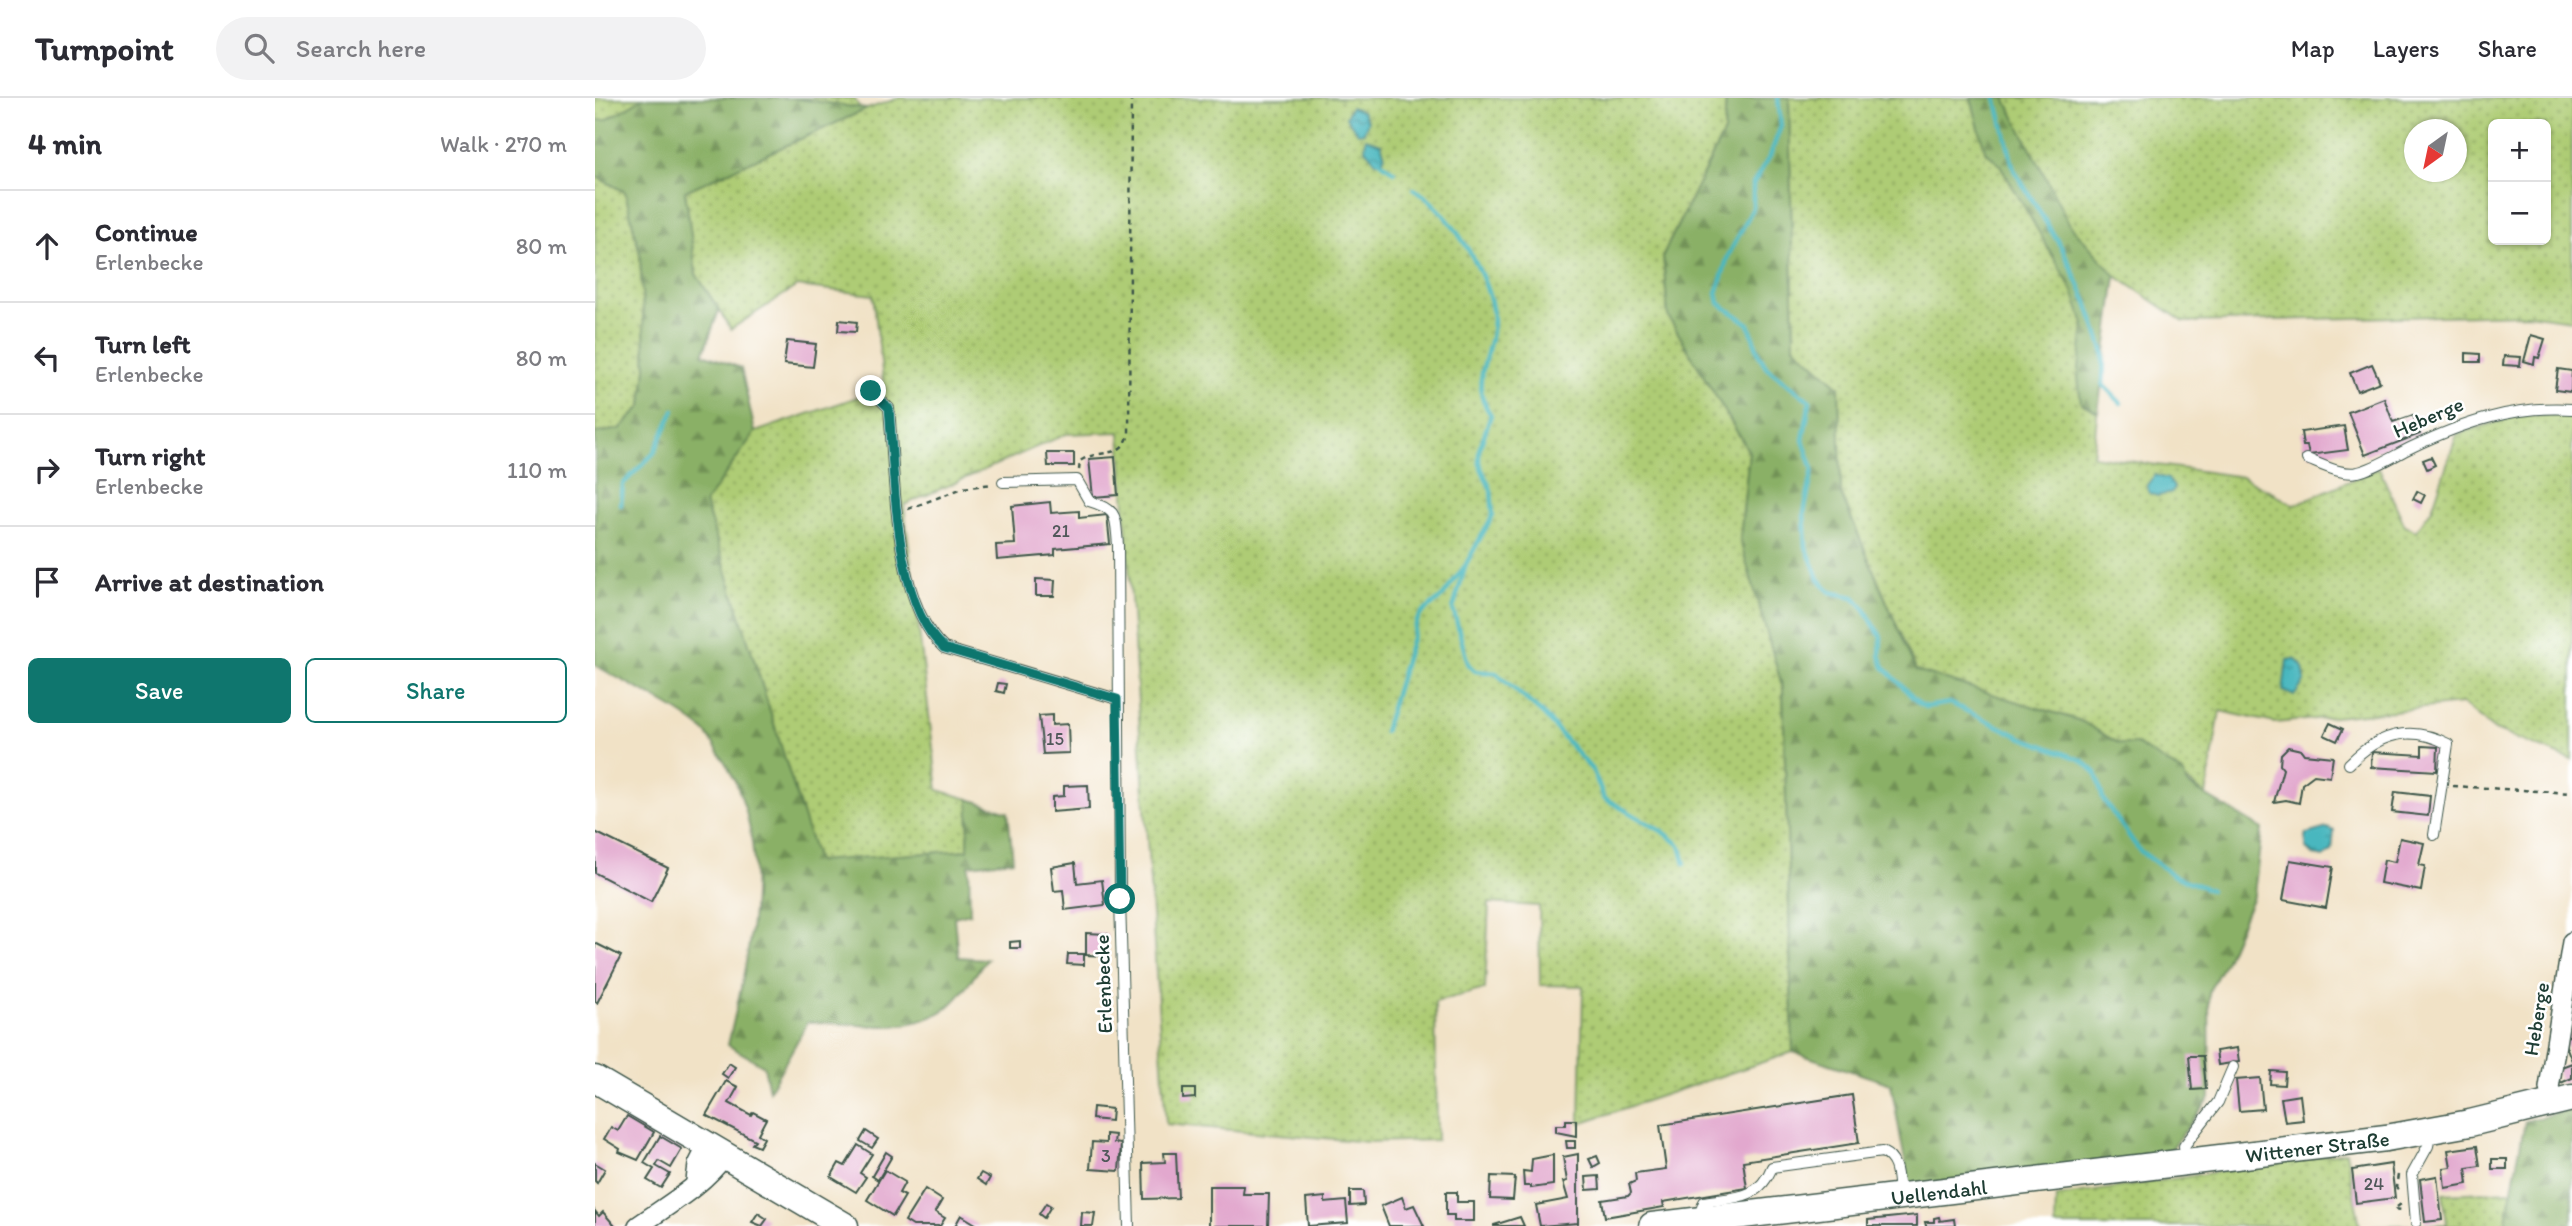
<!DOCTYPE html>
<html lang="en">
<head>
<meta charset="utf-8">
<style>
	:root { --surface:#fff; --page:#f2f2f3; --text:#2b2b33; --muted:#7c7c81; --line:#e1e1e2; --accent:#0f766e }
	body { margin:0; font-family:Itim,sans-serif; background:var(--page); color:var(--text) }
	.controls { position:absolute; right:21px; top:21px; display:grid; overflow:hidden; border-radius:10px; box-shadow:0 2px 5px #0004 }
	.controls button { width:63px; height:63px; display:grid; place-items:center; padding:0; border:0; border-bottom:2px solid var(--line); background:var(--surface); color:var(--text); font:35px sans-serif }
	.compass { position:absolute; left:1809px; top:21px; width:63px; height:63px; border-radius:50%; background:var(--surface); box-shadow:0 2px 5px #0004; rotate:213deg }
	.stop { position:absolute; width:21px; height:21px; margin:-16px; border:5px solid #0f766e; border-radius:50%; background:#fff }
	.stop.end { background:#0f766e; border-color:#fff; box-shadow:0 2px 7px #0008 }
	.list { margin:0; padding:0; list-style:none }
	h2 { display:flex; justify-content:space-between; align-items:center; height:91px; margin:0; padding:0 28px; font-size:30px }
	h2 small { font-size:23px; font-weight:400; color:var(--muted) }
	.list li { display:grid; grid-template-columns:46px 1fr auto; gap:21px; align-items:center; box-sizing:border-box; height:112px; padding:0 28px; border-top:2px solid var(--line) }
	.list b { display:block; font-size:26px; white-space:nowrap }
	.list p { margin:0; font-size:23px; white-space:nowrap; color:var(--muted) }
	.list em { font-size:23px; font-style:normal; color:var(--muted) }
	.actions { display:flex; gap:14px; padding:21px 28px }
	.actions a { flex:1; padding:16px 0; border:2px solid var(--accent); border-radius:10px; text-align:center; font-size:24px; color:var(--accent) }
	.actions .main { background:var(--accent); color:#fff }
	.icon { flex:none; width:38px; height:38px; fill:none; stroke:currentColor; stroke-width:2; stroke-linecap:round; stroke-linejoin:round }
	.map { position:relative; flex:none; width:1977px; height:1128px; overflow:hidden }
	header { display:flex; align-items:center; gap:42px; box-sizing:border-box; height:98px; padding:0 35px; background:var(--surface); border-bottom:2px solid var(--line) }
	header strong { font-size:33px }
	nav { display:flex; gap:38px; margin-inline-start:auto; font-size:24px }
	.search { width:490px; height:63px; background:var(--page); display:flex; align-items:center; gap:18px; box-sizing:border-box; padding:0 24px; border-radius:38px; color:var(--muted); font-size:26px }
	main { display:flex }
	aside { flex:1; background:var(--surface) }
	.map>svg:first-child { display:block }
</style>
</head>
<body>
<header>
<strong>Turnpoint</strong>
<div class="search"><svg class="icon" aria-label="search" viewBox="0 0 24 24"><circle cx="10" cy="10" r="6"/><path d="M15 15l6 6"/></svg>Search here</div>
<nav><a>Map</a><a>Layers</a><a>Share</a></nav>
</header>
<main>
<aside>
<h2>4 min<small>Walk · 270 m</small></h2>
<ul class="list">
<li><svg class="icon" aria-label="ahead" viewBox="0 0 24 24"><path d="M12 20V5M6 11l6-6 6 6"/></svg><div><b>Continue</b><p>Erlenbecke</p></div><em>80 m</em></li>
<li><svg class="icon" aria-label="left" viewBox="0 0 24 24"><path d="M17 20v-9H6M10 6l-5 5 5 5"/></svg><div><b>Turn left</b><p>Erlenbecke</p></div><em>80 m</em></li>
<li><svg class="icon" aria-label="right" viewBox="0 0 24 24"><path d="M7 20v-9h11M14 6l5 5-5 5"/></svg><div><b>Turn right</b><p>Erlenbecke</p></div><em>110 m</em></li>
<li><svg class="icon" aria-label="arrive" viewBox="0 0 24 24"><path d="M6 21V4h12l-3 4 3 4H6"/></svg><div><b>Arrive at destination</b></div></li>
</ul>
<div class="actions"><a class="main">Save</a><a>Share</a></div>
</aside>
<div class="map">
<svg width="1977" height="1128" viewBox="0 0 1977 1128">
	<defs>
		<pattern id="grass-dots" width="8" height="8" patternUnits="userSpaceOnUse" patternTransform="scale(1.75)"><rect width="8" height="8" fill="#aecc74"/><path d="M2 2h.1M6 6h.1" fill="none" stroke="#8da760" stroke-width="1.8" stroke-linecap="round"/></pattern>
		<pattern id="forest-firs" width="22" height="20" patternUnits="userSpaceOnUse" patternTransform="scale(1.75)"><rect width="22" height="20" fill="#8ab066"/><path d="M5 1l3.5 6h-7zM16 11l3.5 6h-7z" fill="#709055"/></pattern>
		<pattern id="water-ripples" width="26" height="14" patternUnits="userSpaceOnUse" patternTransform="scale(1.75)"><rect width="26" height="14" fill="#48b7bf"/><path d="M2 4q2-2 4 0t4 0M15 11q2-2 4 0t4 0" fill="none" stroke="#3b969c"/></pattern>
	</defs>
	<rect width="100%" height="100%" fill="#fff"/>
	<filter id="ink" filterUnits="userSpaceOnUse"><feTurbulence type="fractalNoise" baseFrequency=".0143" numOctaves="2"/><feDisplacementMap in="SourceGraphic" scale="14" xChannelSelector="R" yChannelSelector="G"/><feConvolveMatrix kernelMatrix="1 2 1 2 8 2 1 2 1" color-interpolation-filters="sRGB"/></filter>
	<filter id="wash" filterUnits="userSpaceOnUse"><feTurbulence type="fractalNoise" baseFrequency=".00686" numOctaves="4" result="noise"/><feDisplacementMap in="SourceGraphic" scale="28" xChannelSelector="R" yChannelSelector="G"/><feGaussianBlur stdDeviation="1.57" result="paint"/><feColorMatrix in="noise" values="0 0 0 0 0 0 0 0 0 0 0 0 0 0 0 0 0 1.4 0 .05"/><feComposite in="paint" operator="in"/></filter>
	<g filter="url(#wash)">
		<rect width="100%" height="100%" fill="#f1e2c6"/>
		<g fill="url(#grass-dots)" stroke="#668454" stroke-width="2" fill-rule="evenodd">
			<path d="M0,0H48L11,22H0Z"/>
			<path d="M197,0H259L265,10Z"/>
			<path d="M304,0H1131L1129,34L1068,157L1073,218L1154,354L1145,442L1188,591L1198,954L985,1025L988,888L945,887L944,808L894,805L890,891L840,904L842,1042L773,1044L571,1026L525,334L471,336L309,407L343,692L374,701L373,752L222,764L110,405L160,334L289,290L278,197L202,188L136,231L101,176L90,93L272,11Z"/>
			<path d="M1194,0H1977V222L1933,216L1589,224L1521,178L1508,257L1498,358L1648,379L1699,407L1784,370L1810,428L1821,433L1837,411L1862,336L1923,318L1977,317V662L1900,632L1867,606L1680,625L1625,613L1611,697L1542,646H1525L1486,623L1321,573L1246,396L1244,288L1199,248ZM1898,26H1951V142H1898ZM1820,32H1862V74H1820Z"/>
			<path d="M0,78L30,94L45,156L51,270L47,308L25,331L3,335H0Z"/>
			<path d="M1751,1054L1765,1128H1460L1461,1099Z"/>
			<path d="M1917,1093L1910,1128H1776L1852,1126L1848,1096Z"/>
		</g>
		<g fill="url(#forest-firs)" stroke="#54764d" stroke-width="2">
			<path d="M48,0H197L272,11L90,93L101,176L124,212L108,256L146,270L160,334L110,405L222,763L373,752L374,701L413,714L418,762L374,767L375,815L359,819L363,859L392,861C379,877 364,903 346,914C305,938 257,924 213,924L174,993L169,968L133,947C155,853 183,743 125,656C119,648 114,636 106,630C75,605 35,588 0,567V335L25,331L47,308L51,270L45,156L30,94L0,78V22H11Z"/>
			<path d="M1131,0H1194L1199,248L1244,288L1246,396L1321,573L1486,623L1525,646H1541L1588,675L1592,686L1667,731L1659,796L1630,864L1614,893L1615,1000L1571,1058L1315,1091L1296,986L1198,954L1188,591L1145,442L1154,354L1073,218L1068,157L1129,34Z"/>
			<path d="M1376,0H1410L1475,127L1521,178L1503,314L1486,305L1483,280L1489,226L1478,193L1405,67L1390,53Z"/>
			<path d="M1977,1012V1128H1910L1930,1023Z"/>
		</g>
		<g fill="url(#water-ripples)" stroke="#347a7a" stroke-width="2">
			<path d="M756,9L767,13L773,24L769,34L763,35L751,19Z"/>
			<path d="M771,40L786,46L790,58L786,64H781L770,51Z"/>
			<path d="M1560,377L1573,381L1579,389L1577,395L1562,398L1554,395L1552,387Z"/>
			<path d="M1699,561C1709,566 1709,572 1710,583L1699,598L1688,593L1692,562Z"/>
			<path d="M1732,730L1739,733L1737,753L1729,759L1718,757L1711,751V736Z"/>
		</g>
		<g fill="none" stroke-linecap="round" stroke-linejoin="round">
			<g stroke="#48b7bf" stroke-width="4.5">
				<path d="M1183,0L1186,28L1175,58L1158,86V110L1133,158L1122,195L1124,205L1154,226L1164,257L1172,270L1215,303L1208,342L1218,371L1209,415L1211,449L1224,481L1235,494L1259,499L1269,510L1286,539L1285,557L1289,569L1323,605L1330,609L1355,605L1428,640L1487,662L1501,675L1508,701L1544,752L1579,778L1616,792"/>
				<path d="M1401,0L1419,72L1468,152L1492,204L1509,255L1508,287L1526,305"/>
				<path d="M786,64L799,74"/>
				<path d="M819,91C853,109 897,181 898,220C899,258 871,282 896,317L884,352V365L896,392L898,417L871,466L858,511L873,566L880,573L901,575L949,617L998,673L1009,700L1070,735L1085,747L1090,766"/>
				<path d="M26,407L28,386L59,355L79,312"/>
				<path d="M789,634L822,523L826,516L848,498L869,469"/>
			</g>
		</g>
		<g id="blocks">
			<g fill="#e2a8ce">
				<path d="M244,222L262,224L261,234L243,233Z"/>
				<path d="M1936,237L1950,241L1944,260L1940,259L1939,266L1929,263Z"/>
				<path d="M192,243L221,246L218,269L189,266Z"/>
				<path d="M1871,255L1885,256V264H1871Z"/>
				<path d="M1909,258L1926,259L1925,268L1908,267Z"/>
				<path d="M1777,266L1785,284L1762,293L1755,275Z"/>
				<path d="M1963,271L1977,273L1976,294L1960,292Z"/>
				<path d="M1789,300L1798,324L1818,317L1825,336L1770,357L1753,314Z"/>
				<path d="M1749,328L1753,352L1714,357L1712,348H1708L1706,334Z"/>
				<path d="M452,355H479V368H453Z"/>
				<path d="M520,359L523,397L498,399L494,361Z"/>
				<path d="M1836,359L1840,367L1832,371L1828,362Z"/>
				<path d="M1822,393L1830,397L1826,405L1818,401Z"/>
				<path d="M455,404L456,415L484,413V420L512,417L515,446L460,451V457L402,462L401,447L420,446L417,408Z"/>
				<path d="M441,481L460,482L459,498H441Z"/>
				<path d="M403,585L411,586L409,595L401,593Z"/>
				<path d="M457,617V627L473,626L474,655L448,656L444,618Z"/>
				<path d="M1735,625L1748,631L1742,643L1729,637Z"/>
				<path d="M1827,648L1843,649L1842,673L1776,669L1777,654L1827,657Z"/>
				<path d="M1693,649L1706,652L1709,656L1738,659L1735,679L1719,677L1707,686L1704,705L1691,702L1679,704L1688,671L1685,667L1686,656Z"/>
				<path d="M493,687L494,711L457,714V699L469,698V688Z"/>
				<path d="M1800,694L1835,698L1833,718L1797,714Z"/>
				<path d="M0,734L73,770L56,804L0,775Z"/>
				<path d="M1805,740L1829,745L1824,767L1830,768L1826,793L1785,785L1789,762L1800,764Z"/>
				<path d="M1695,762L1738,769L1731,810L1688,802Z"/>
				<path d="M480,765L482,785L507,782L510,807L470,812L468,792L459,793L456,769Z"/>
				<path d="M491,835L512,836L511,858L491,857Z"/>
				<path d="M425,843V850H415V844Z"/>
				<path d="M0,845L26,858L2,905L0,903Z"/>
				<path d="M473,856H489V867L472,866Z"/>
				<path d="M1977,937V963L1968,940Z"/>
				<path d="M1642,950L1644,964L1623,967L1621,953Z"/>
				<path d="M1594,958H1608L1611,991L1597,992Z"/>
				<path d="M134,965L140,969L133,980L127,976Z"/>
				<path d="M1977,965V980L1966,985L1961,971Z"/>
				<path d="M1676,973L1690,974L1689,987L1675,986Z"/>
				<path d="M1665,980L1668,1011L1644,1013L1641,982Z"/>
				<path d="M131,983L143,989L134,1005L156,1017L158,1014L171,1021L163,1036L169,1040L164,1049L157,1046L160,1042L111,1017Z"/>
				<path d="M588,991H600V1000L588,1001Z"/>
				<path d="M1257,997L1264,1045L1148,1063L1152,1090L1068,1104L1069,1109L1010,1119L1007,1102L1033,1098L1036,1095L1034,1086L1041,1083L1040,1075L1071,1071L1065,1027Z"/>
				<path d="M1705,997L1708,1022L1690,1024L1686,1000Z"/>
				<path d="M498,1009L517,1011L516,1023L497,1021Z"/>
				<path d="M32,1018L59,1034L43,1062L24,1054L25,1051L9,1041L16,1029L23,1033Z"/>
				<path d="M971,1022H981V1038L961,1034V1027H971Z"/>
				<path d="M271,1033L283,1041L277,1050L265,1043Z"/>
				<path d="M511,1036L520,1037L519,1045L526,1046L524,1073L495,1071L497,1044L511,1045Z"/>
				<path d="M65,1038L87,1051L76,1070L64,1063L61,1068L75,1076L66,1090L52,1082L59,1071L49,1065Z"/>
				<path d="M971,1043H980V1050H972Z"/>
				<path d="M263,1047L277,1056L265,1075L271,1079L261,1094L236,1079L244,1065L250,1068Z"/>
				<path d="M1882,1048L1885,1068L1871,1070L1873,1086L1850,1090L1848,1070L1856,1069L1853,1052Z"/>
				<path d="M291,1054L297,1058L283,1082L277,1078Z"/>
				<path d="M569,1055H581L583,1100L549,1101L548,1065L570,1064Z"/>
				<path d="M983,1056V1125L945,1128L941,1107L973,1101L968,1084L972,1083L968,1059Z"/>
				<path d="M958,1057V1087L936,1090V1088H929L928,1073L936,1074L937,1061Z"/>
				<path d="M1002,1058L1005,1065L998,1069L994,1061Z"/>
				<rect x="1897" y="1061" width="15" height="10"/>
				<path d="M0,1065L10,1071L2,1085L0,1083Z"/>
				<path d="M1796,1066L1800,1100L1761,1105L1757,1072Z"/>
				<path d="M290,1072L310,1084L304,1095L310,1098L298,1118L272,1102Z"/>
				<path d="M386,1075L395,1080L391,1087L382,1081Z"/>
				<path d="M896,1078L920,1079L918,1102L895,1101Z"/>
				<path d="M1004,1078L1005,1091L992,1092L991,1079Z"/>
				<path d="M1842,1078L1847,1122L1830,1124L1825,1081Z"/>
				<path d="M614,1088H649L648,1096H674L673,1128H614Z"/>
				<path d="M330,1091L347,1102L340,1114L350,1120L345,1128H318L310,1123Z"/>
				<path d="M755,1093H768L769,1107L755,1108Z"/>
				<path d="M851,1094H862V1104H879V1123H859V1117H851Z"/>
				<path d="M730,1099V1105L751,1103L753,1125L713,1128L711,1101Z"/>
				<path d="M807,1099L811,1110L819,1107L829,1128H794L786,1108Z"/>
				<path d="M451,1105L456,1108L449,1120L444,1116Z"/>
				<path d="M0,1113L4,1118L8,1114L20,1128H0Z"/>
				<path d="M487,1114L500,1115L498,1128H486Z"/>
				<path d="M163,1115L172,1121L167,1128L157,1124Z"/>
				<path d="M366,1117L384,1128H360Z"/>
				<path d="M1322,1117V1128H1273V1122Z"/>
				<path d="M925,1119L929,1128H899V1127Z"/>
				<path d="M1344,1119L1345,1123L1359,1121L1360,1128H1331L1330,1124H1339V1120Z"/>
			</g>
		</g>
	</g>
	<g filter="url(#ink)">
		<use href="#blocks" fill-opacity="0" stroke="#3e564a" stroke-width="2"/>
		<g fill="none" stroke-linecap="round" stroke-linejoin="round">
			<defs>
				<g id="lane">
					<path d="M276,293L294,310C300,376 298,505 349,550L522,601"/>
					<path d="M1712,361C1725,366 1748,378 1763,374C1781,370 1800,357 1817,349C1868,325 1920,307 1977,311"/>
					<path d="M408,384L482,382L494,403C524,412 520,418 523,447L525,801L534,1128"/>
					<path d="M1754,666C1783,636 1815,626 1853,646L1839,737"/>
					<path d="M1591,1063L1589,1048L1623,1004L1638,969"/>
					<path d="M1103,1121L1109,1104C1141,1099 1164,1102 1177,1069L1287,1054C1304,1062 1302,1079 1304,1096"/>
					<path d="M1821,1124L1817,1077L1833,1048L1836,1034"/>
				</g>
				<g id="street">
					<path d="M1958,1006L1954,990L1977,844"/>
					<path d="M101,1083L103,1067L113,1047"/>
					<path d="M43,1128C74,1106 108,1087 130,1057"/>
				</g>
				<g id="secondary">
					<path d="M0,981L250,1128"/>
					<path id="s1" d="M1057,1128L1791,1040L1875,1025L1977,1000"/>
				</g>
			</defs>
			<use href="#lane" stroke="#3e564a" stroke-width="12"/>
			<use href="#street" stroke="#3e564a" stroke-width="22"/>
			<use href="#secondary" stroke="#3e564a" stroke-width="29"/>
			<g stroke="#3e564a" stroke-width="2.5" stroke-dasharray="5 5" stroke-linecap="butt">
				<path d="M484,372L485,363C504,350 527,362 534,336L536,0"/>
				<path d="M313,411L368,390L397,386"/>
				<path d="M1858,688L1977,695"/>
				<path d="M1803,1077L1801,1089L1805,1093"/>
				<path d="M1806,1106L1799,1111L1807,1112"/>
			</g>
			<use href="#lane" stroke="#fff" stroke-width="10"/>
			<use href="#street" stroke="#fff" stroke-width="19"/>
			<use href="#secondary" stroke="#fff" stroke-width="26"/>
		</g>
	</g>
	<g fill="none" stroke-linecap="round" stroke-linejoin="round" filter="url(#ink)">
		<path stroke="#0f766e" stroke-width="9" d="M276,293L294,310C300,376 298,506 349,550L522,601L525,801"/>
	</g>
	<g text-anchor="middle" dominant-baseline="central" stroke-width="5" stroke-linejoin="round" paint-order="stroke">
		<g font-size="18" fill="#50585a">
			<text x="466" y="433">21</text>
			<text x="460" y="641">15</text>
			<text x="511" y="1058">3</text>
			<text x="1779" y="1086">24</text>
		</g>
		<g font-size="21" fill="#1f3d34" stroke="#fff">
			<text transform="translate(1833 319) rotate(-23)">Heberge</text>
			<text transform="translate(508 886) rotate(-92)">Erlenbecke</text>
			<text transform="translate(1941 921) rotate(-81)">Heberge</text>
			<text stroke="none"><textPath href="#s1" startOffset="670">Wittener Straße</textPath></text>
			<text stroke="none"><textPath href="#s1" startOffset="289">Uellendahl</textPath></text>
		</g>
	</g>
</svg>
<div class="controls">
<button>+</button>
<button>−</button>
</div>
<svg class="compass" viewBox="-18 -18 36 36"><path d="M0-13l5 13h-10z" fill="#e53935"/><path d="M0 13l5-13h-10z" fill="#7c7c81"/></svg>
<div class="stop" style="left:525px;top:801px"></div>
<div class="stop end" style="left:276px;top:293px"></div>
</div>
</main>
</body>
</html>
